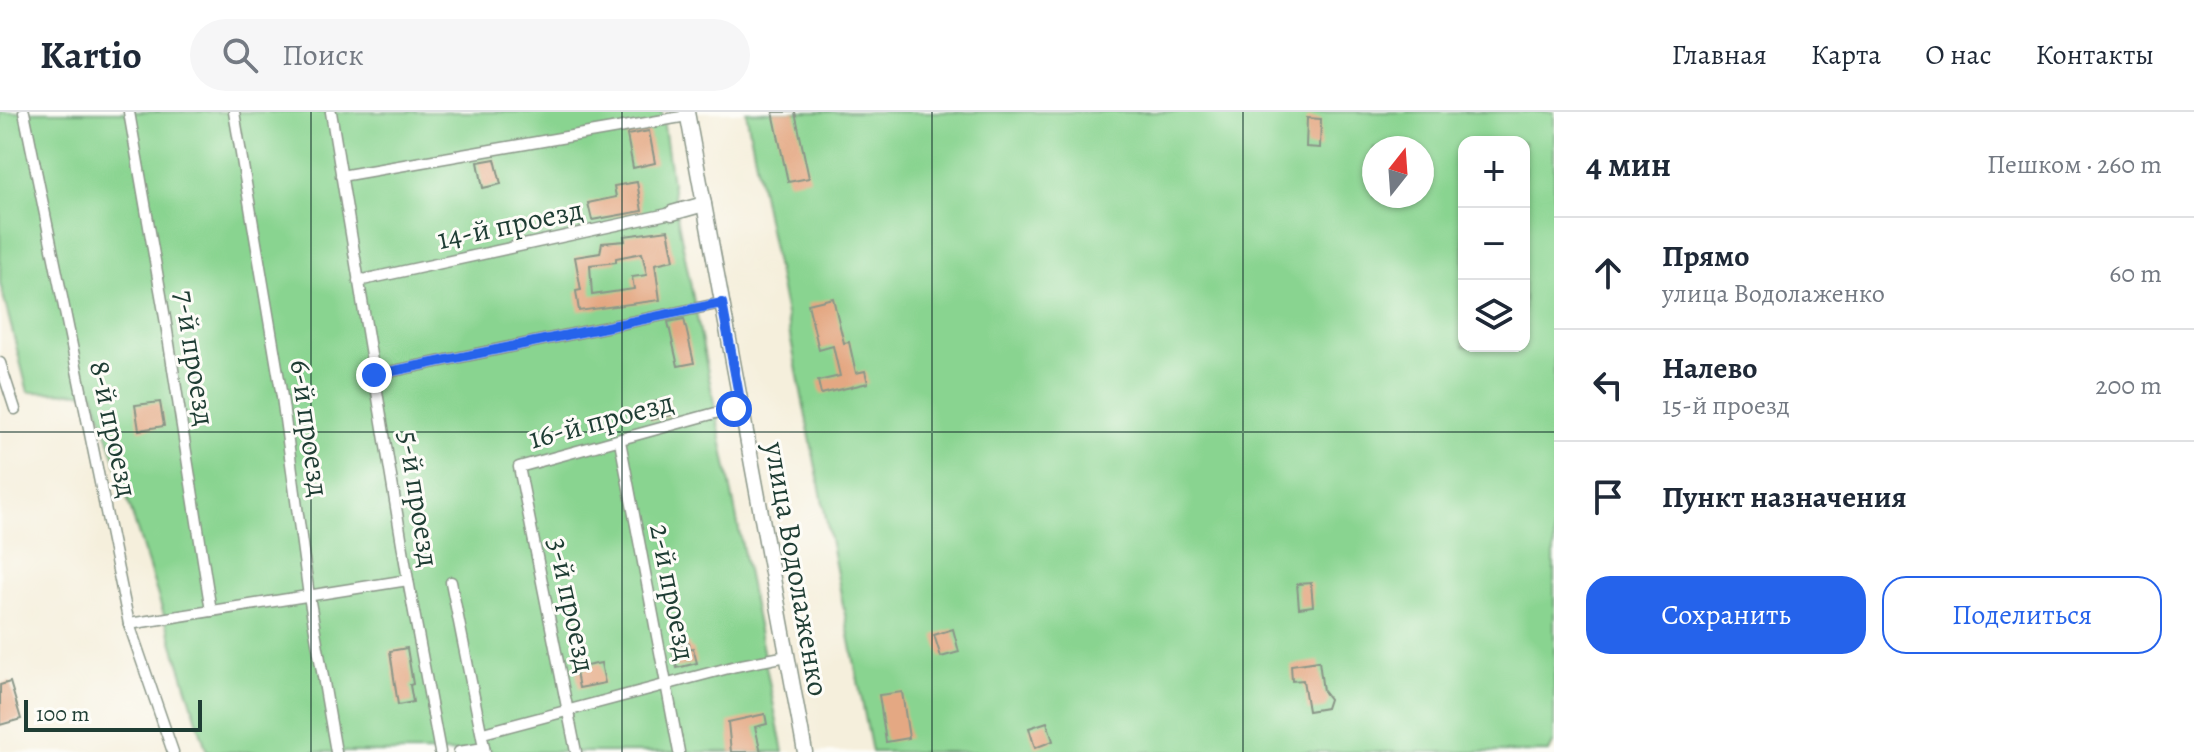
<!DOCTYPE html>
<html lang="ru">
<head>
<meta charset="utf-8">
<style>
	:root { --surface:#fff; --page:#f6f6f7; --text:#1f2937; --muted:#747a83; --line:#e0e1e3; --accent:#2563eb }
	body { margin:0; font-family:Alegreya,serif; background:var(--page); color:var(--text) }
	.controls { position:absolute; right:24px; top:24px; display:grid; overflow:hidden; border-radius:16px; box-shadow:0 2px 6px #0004 }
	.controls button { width:72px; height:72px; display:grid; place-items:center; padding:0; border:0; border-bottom:2px solid var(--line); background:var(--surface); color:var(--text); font:40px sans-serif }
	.compass { position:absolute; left:1362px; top:24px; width:72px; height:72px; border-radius:50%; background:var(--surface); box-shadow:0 2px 6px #0004; rotate:17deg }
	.scale { position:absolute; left:24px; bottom:20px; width:178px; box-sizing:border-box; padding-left:8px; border:4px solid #1f3d34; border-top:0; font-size:22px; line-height:28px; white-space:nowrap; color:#1f3d34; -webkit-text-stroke:6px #fdfcf7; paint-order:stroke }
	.stop { position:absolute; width:24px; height:24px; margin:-18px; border:6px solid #2563eb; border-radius:50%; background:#fff }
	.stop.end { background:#2563eb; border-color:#fff; box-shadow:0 2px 8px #0008 }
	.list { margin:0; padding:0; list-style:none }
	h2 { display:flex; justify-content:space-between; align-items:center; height:104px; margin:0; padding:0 32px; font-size:34px }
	h2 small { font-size:26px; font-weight:400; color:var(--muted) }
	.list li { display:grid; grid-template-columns:52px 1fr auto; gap:24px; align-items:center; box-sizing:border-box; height:112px; padding:0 32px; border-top:2px solid var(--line) }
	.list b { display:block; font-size:30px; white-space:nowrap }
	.list p { margin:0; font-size:26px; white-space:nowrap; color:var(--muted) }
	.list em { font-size:26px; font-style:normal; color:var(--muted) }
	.actions { display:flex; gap:16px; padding:24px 32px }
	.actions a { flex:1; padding:18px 0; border:2px solid var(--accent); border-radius:24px; text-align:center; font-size:28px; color:var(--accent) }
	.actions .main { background:var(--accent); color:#fff }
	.icon { flex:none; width:44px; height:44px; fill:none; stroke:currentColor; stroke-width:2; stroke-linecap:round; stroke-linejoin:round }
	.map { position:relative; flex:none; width:1554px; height:640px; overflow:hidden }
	header { display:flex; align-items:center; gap:48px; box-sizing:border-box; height:112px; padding:0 40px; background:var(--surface); border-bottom:2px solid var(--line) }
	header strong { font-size:38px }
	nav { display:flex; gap:44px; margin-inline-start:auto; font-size:28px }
	.search { width:560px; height:72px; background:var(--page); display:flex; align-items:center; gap:20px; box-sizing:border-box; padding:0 28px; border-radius:44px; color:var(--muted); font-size:30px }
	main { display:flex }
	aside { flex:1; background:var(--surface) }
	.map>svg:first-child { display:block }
</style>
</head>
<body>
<header>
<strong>Kartio</strong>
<div class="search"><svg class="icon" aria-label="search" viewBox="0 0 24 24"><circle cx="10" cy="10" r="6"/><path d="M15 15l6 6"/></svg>Поиск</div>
<nav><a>Главная</a><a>Карта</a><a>О нас</a><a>Контакты</a></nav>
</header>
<main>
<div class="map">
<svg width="1554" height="640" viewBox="0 0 1554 640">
	<rect width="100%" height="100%" fill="#fdfcf7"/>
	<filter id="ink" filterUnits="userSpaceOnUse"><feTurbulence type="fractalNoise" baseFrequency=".0125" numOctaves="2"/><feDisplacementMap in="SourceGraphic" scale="16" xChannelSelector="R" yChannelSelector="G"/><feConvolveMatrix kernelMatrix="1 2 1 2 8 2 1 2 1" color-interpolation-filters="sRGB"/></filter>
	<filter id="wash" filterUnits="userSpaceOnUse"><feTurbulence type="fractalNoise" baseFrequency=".006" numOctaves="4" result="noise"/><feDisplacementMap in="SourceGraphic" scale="32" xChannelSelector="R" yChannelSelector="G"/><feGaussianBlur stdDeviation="1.8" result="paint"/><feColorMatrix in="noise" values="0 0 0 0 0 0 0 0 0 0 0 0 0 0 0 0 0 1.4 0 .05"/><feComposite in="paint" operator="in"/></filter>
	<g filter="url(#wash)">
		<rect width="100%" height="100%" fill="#f5efdc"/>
		<g fill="#89d490" stroke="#548862" stroke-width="2" fill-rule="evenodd">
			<path d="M0,0H662L676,99L783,640H207L94,281L28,280L0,171Z"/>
			<path d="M746,0H1554V630L1549,640H872ZM1464,30H1524V234H1464ZM1374,36H1422V84H1374Z"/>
		</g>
		<g id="blocks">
			<g fill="#e4a883" fill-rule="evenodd">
				<path d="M773,0H795L809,66L788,70Z"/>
				<path d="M1307,6L1321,7L1320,36L1306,35Z"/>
				<path d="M649,19L655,51L633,56L627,23Z"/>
				<path d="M495,47L501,72L483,76L478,50Z"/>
				<path d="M637,70L642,99L592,108L588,91L616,85L614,74Z"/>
				<path d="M668,118L674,148L655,152L660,188L579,199L576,179L581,178L575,145L600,141L602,131L625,129L624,124ZM642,141L647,163L632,165L634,177L592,183L590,153L616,150V146Z"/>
				<path d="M833,186L844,231L849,230L856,261L865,259L868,271L821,282L818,269L840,264L833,234L819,238L808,192Z"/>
				<path d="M684,207L694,251L678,254L668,210Z"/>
				<path d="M668,286L672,303L651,308L647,292Z"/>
				<path d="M160,290L164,314L139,318L135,293Z"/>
				<path d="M1311,471L1313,494L1299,496L1297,472Z"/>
				<path d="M953,517L959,540L941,545L934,523Z"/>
				<path d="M689,531L690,537L693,536L697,551L677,556L673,541L676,540L675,535Z"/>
				<path d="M407,536L413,572L410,573L413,590L398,593L390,539Z"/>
				<path d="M1319,549L1323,579L1329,587L1326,596L1308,599L1303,568L1292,569L1291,553Z"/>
				<path d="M601,551L605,571L579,576L576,560L586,557V554Z"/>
				<path d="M10,570L21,607L0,613V573Z"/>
				<path d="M902,580L909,626L886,630L879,583Z"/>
				<path d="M765,602L767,612L755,615L761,640H731L728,610Z"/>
				<path d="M1047,610L1053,629L1035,636L1029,616Z"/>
			</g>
		</g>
	</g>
	<g filter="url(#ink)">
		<use href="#blocks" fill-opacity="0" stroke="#8a9688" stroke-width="2"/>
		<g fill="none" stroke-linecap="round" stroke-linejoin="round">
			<defs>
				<g id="minor">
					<path d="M24,0L129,512L173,640"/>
					<path d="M129,0L165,206L211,499"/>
					<path d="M234,0L282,285L309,484L336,640"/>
					<path d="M331,0L408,468L440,640"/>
					<path d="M341,64L687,4"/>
					<path d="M358,169L672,101"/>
					<path d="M0,251L15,297"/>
					<path d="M374,263L722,191"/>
					<path d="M620,329L679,640"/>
					<path d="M451,470L485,640"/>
					<path d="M129,512L408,468"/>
					<path d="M483,621L736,554L787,544"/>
					<path d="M459,640L484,636"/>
					<path d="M576,640L519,355L741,294"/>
				</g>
				<g id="secondary">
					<path d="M687,0L805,640"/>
					<path d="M672,101L704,92"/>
				</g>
			</defs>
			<use href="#minor" stroke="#8a9688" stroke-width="13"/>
			<use href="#secondary" stroke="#8a9688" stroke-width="17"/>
			<use href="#minor" stroke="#fff" stroke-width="10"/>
			<use href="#secondary" stroke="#fff" stroke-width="14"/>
		</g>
	</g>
	<g fill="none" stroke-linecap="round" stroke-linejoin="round" filter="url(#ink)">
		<path stroke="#2563eb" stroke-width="10" d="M374,263L722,191L741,294L734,297"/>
	</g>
	<path fill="none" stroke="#1f3d34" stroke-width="2" stroke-opacity="0.55" d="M311,0V640M622,0V640M932,0V640M1243,0V640M0,320H1554"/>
	<g text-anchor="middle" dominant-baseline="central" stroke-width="6" stroke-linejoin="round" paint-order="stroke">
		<g font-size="30" fill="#1f3d34" stroke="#fdfcf7">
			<text transform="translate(510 112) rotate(-12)">14-й проезд</text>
			<text transform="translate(195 246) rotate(81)">7-й проезд</text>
			<text transform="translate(601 308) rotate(-15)">16-й проезд</text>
			<text transform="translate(310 316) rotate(82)">6-й проезд</text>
			<text transform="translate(114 317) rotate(78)">8-й проезд</text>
			<text transform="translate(419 387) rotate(81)">5-й проезд</text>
			<text transform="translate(797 457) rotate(80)">улица Водолаженко</text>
			<text transform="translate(673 480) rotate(79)">2-й проезд</text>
			<text transform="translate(572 493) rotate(78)">3-й проезд</text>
		</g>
	</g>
</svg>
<div class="controls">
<button>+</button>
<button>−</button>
<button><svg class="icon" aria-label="layers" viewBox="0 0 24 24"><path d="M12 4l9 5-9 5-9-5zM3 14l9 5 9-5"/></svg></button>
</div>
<svg class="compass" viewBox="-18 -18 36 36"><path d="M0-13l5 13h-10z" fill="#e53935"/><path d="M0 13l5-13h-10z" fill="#747a83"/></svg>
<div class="scale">100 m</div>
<div class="stop" style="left:734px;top:297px"></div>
<div class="stop end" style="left:374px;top:263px"></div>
</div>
<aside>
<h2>4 мин<small>Пешком · 260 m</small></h2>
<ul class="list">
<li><svg class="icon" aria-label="ahead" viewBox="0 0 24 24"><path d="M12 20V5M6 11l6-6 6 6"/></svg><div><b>Прямо</b><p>улица Водолаженко</p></div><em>60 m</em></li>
<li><svg class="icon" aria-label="left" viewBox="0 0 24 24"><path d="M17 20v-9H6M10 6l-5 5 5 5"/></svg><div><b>Налево</b><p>15-й проезд</p></div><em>200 m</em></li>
<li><svg class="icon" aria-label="arrive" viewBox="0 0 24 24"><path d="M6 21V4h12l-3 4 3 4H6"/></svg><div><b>Пункт назначения</b></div></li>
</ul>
<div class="actions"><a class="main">Сохранить</a><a>Поделиться</a></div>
</aside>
</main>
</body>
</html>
